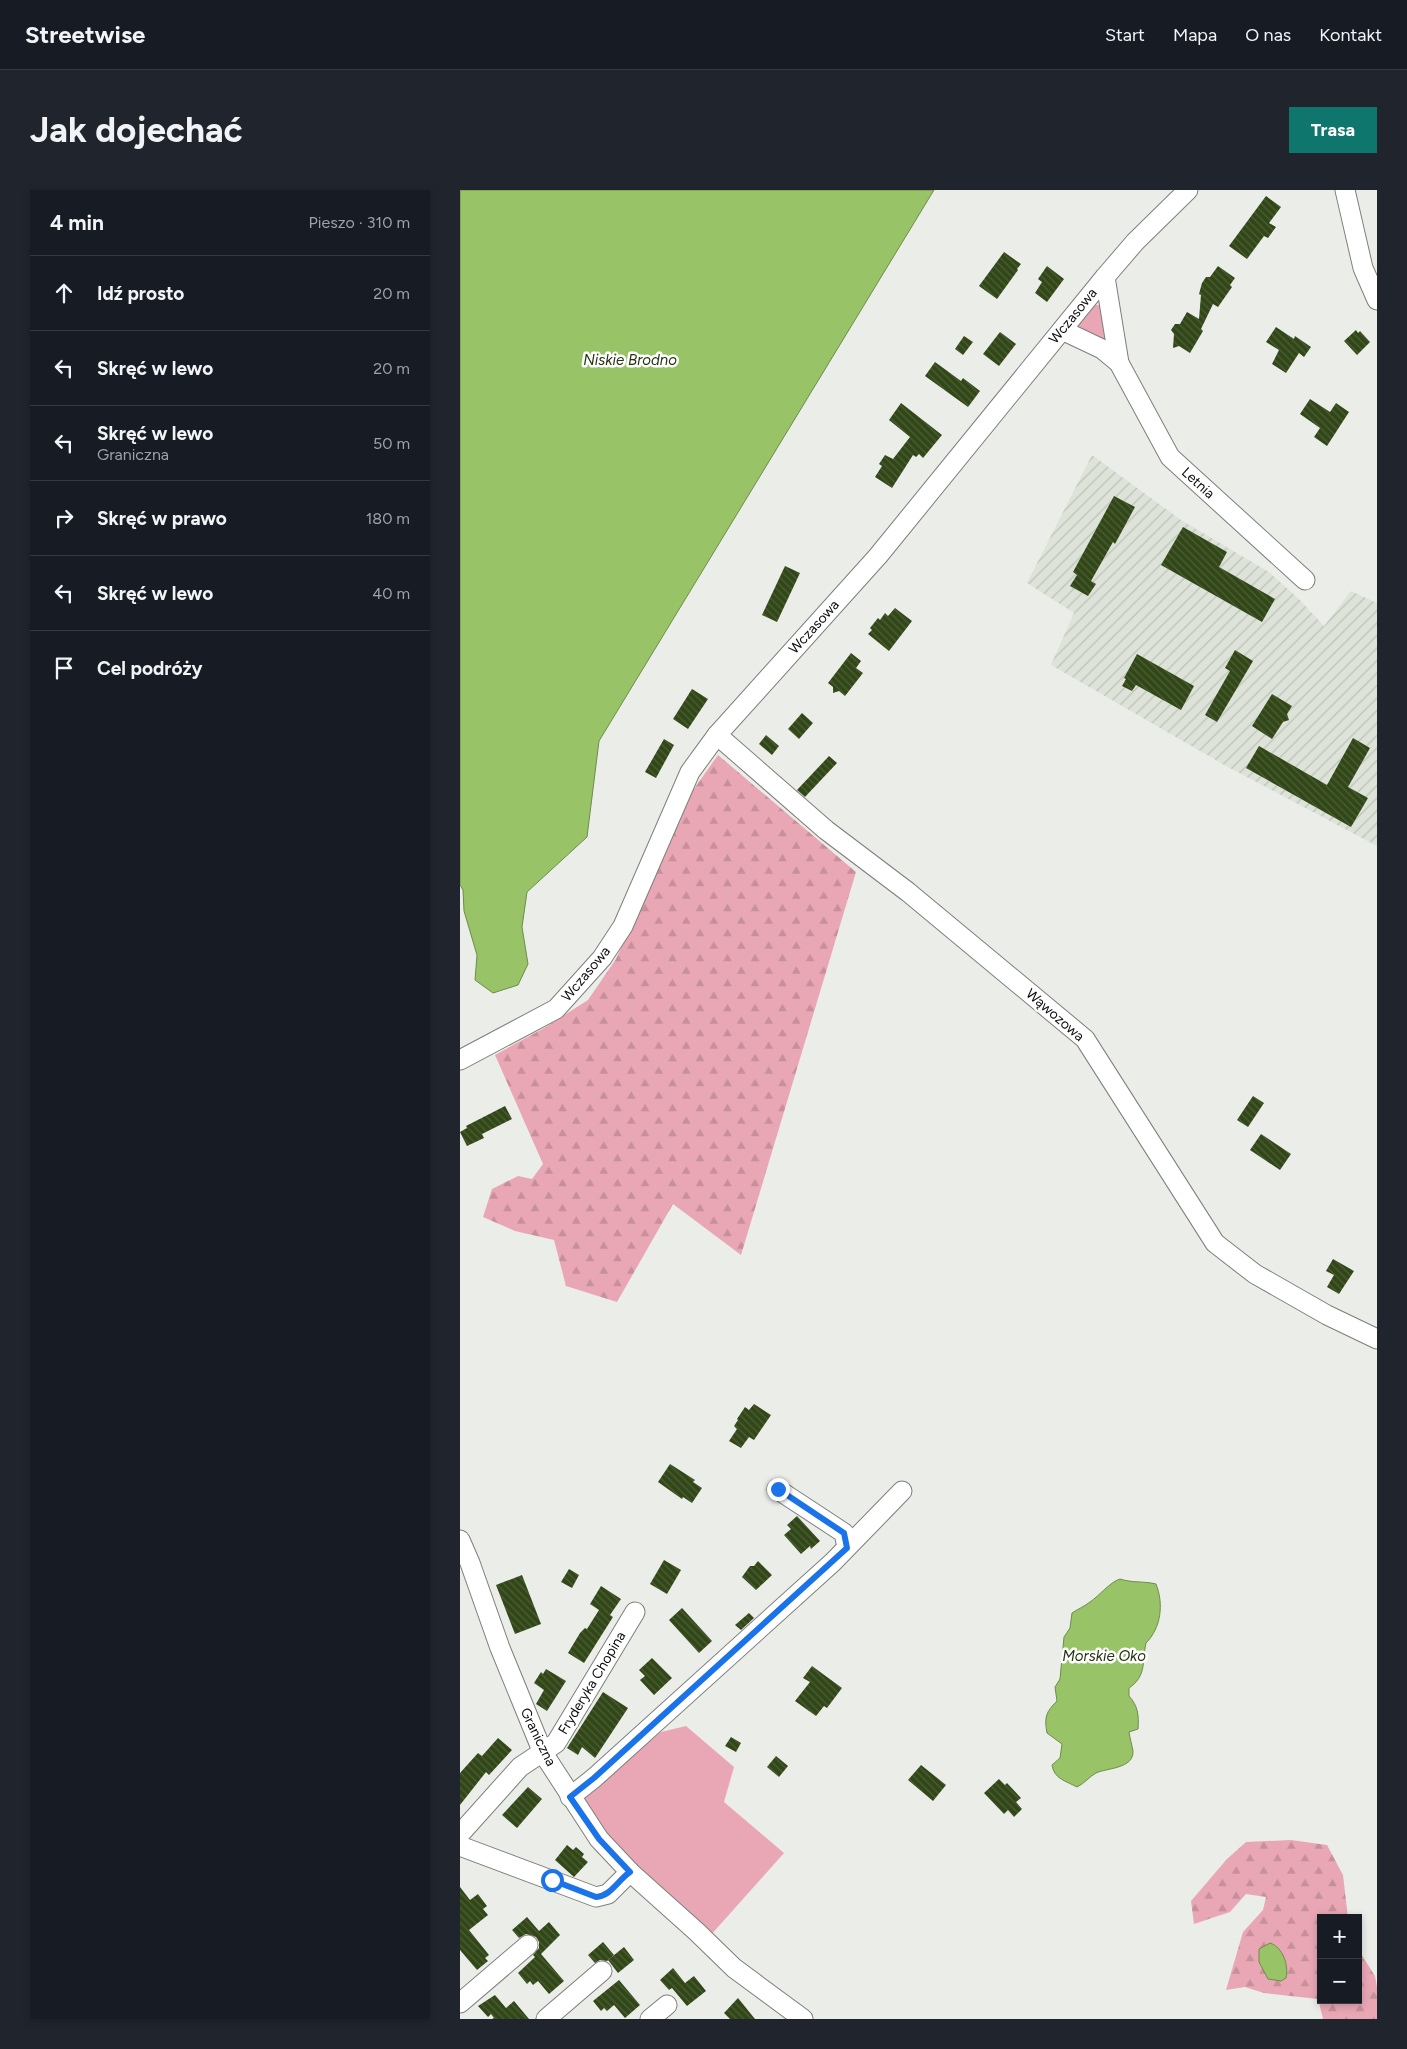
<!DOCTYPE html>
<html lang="pl">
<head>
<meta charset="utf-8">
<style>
	:root { --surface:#171b24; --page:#20242c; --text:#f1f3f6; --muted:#9ea1a6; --line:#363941; --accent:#0f766e }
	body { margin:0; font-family:Figtree,sans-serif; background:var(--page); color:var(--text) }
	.controls { position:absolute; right:15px; bottom:15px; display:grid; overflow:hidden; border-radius:0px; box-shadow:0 2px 8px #0003 }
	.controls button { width:45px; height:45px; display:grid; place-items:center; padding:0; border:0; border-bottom:1px solid var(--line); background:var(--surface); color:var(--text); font:25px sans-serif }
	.stop { position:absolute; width:15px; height:15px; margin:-11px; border:4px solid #1a73e8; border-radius:50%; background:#fff }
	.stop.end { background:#1a73e8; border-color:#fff; box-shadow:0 1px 5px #0008 }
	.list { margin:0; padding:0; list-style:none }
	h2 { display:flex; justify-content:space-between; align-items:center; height:65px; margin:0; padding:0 20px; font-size:21px }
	h2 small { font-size:16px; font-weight:400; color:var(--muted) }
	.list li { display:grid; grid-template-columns:32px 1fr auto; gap:15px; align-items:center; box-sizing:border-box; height:75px; padding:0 20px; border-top:1px solid var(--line) }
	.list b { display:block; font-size:19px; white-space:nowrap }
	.list p { margin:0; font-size:16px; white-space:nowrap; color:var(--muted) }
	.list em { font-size:16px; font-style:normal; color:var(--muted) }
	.icon { flex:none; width:28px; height:28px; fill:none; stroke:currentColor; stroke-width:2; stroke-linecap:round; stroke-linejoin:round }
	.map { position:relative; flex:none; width:917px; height:1829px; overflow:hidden; border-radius:0px }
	header { display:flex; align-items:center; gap:30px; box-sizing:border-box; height:70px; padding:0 25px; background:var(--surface); border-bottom:1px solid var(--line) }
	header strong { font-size:24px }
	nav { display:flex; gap:28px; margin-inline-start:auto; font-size:18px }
	.intro { display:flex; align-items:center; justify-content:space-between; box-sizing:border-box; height:120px; padding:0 30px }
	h1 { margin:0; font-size:35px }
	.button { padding:12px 22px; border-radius:0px; background:var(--accent); color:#fff; font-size:18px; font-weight:700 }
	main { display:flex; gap:30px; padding:0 30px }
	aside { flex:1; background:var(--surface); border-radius:0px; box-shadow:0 2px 8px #0003 }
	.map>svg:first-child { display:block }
</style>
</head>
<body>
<header>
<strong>Streetwise</strong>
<nav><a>Start</a><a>Mapa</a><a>O nas</a><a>Kontakt</a></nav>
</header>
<div class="intro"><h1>Jak dojechać</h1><a class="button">Trasa</a></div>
<main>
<aside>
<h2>4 min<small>Pieszo · 310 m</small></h2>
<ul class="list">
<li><svg class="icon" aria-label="ahead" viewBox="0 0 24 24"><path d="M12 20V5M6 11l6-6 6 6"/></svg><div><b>Idź prosto</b></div><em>20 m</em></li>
<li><svg class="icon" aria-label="left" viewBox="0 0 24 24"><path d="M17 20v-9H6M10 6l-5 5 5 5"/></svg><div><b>Skręć w lewo</b></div><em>20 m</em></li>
<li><svg class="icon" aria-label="left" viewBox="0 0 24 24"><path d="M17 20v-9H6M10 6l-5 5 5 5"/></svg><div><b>Skręć w lewo</b><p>Graniczna</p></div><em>50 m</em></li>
<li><svg class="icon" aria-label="right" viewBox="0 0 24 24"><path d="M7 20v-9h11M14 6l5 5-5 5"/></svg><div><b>Skręć w prawo</b></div><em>180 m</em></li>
<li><svg class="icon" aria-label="left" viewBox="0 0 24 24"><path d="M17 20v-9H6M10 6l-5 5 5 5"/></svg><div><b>Skręć w lewo</b></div><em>40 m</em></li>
<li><svg class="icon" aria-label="arrive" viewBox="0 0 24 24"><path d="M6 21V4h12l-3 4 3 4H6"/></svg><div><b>Cel podróży</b></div></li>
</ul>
</aside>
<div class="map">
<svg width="917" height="1829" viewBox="0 0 917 1829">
	<defs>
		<pattern id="industrial-furrows" width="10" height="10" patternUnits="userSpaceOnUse" patternTransform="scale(1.25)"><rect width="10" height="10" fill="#dee3d9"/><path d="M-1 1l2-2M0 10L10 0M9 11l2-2" fill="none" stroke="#bdc2b9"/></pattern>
		<pattern id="forest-firs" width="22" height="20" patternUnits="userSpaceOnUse" patternTransform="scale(1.25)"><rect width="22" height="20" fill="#e9a7b5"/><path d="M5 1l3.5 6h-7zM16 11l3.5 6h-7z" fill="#c78f9a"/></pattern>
		<pattern id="building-back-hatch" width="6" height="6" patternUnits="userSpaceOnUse" patternTransform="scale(1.25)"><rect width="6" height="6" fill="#324717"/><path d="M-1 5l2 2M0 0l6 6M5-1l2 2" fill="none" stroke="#4c5d37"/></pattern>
	</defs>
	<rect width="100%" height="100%" fill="#ebede9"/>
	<path fill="url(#industrial-furrows)" d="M632,265L721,330L809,382L839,409L864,436L891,401L917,413V656L766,576L591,475L614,423L567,393Z"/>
	<g fill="#e9a7b5">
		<path d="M632,114L643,116L649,149L644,150L620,139L618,132Z"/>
		<path d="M226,1536L274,1577L264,1612L324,1663L249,1747L170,1677L116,1612L201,1542Z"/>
	</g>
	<g fill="url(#forest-firs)">
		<path d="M258,565L396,682L281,1065L213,1014L157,1112L106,1096L94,1050L55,1041L23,1027L32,999L58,986L72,989L83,974L35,865L84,838L128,810L156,769L231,603Z"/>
		<path d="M831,1650L867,1655L883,1685L888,1728H861V1810H898V1759L915,1786L917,1797V1829H863L858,1809L804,1803L785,1797L766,1800L783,1742L803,1720L806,1707L786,1704L770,1722L734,1734L731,1711L767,1669L786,1652Z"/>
	</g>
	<g fill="#98c367" stroke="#6e8c4c">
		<path d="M0,0H474L139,551L127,647L67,702L62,737L68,774L58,795L33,803L15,790L17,765L4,721L3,700L0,695Z"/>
		<path d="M660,1389C672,1393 684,1391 696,1394C704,1414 701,1438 686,1453C682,1471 687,1486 669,1498V1506C678,1516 679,1525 678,1539L669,1542C670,1549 672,1555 673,1561C674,1579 646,1578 636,1583C629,1587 625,1593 617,1597C606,1591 594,1589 592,1575L600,1568L602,1554L587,1543C584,1527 586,1522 597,1511L595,1497L600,1489L604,1447L610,1438L612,1423C618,1419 625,1416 630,1412C639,1406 650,1392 660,1389Z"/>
		<path d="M810,1753C823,1757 829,1776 826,1788L821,1791L808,1789L799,1772V1759Z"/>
	</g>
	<g fill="url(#building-back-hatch)">
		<path d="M806,6L821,17L809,33L816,37L808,48L804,46L787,69L769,56Z"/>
		<path d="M544,62L561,74L557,79L558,80L537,109L519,96Z"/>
		<path d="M587,76L604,89L587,112L575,103L582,92L578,89Z"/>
		<path d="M758,76L775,88L770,95L772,97L758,117L753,114L741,139L743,141L730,163L719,156L713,158L714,144L711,140L715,134H720L727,122L739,129L741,105L739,104L742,93L746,87H750Z"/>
		<path d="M816,137L834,149L835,146L851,157L844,167L839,163L826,183L812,174L819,160L806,152Z"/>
		<path d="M896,140L898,143L900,141L910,152L897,165L884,151Z"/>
		<path d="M540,142L556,154L539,176L523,164Z"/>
		<path d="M504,146L513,152L503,165L495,159Z"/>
		<path d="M475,172L501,191L503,188L520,201L508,217L465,186Z"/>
		<path d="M850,209L870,222L876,213L889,222L867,256L854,247L860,238L840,224Z"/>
		<path d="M441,213L482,245L463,268L459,264L456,267L453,265L432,298L415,287L422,276L419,274L425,265L433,269L450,247L429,230Z"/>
		<path d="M654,306L675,317L655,354L653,352L631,391L636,394L628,406L610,396L617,385L613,382Z"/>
		<path d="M723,337L767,362L759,377L815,409L802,432L701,375Z"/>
		<path d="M325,376L340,383L317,432L302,425Z"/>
		<path d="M435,418L452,431L429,461L408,444L412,440L410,438L418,428L420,430L425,423L428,426Z"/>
		<path d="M775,460L793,471L757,532L745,525L770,481L765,478Z"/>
		<path d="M391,463L401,471L396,478L403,483L385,506L379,501L373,503V497L368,493Z"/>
		<path d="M677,464L734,496L721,520L676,495L672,501L662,496L666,489L664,488Z"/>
		<path d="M232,499L248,509L228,539L213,529Z"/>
		<path d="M812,504L832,516L827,524L829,530L823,532L812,549L792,536Z"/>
		<path d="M342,523L353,533L339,549L328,539Z"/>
		<path d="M306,545L319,556L312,565L299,554Z"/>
		<path d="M893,548L910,558L888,597L908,608L891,637L786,578L799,556L867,595Z"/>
		<path d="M204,549L214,555L196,588L185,582Z"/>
		<path d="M369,566L377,573L345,607L337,600Z"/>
		<path d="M793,906L804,913L788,937L777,930Z"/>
		<path d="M45,916L52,929L22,944L24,948L7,956L0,942L7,938L6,936Z"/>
		<path d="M801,944L831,964L820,980L790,960Z"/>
		<path d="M873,1069L894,1081L879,1104L867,1097L874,1085L866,1081Z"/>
		<path d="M294,1214L311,1225L294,1250L289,1247L281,1258L269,1251L277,1239L274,1236L278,1230L277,1229L285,1217L289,1220Z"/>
		<path d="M210,1274L235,1290L233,1292L242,1298L232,1313L223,1307L222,1309L198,1292Z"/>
		<path d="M337,1326L360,1351L351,1359L350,1356L341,1364L324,1345L331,1339L327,1335Z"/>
		<path d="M204,1370L221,1380L207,1404L190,1394Z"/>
		<path d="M298,1371L312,1385L296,1400L282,1387L290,1376H294Z"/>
		<path d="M109,1379L119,1385L112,1398L101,1392Z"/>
		<path d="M62,1385L81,1434L55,1444L36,1395Z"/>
		<path d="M141,1396L161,1409L150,1425L153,1427L124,1473L108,1463L120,1443L125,1438L127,1439L139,1420L130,1414Z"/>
		<path d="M222,1418L252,1451L239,1463L209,1430Z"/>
		<path d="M289,1423L294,1428L281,1440L275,1435Z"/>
		<path d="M192,1468L212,1488L194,1505L180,1490L185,1486L179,1480Z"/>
		<path d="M352,1476L382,1498L367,1518L364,1516L356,1526L335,1511L350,1492L343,1488Z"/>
		<path d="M86,1479L106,1491L87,1521L76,1514L84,1500L74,1493L81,1482L83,1484Z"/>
		<path d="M143,1502L168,1518L135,1568L122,1557L118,1565L107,1558Z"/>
		<path d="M271,1547L281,1553L276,1562L265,1556Z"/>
		<path d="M38,1548L52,1560L29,1585L26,1582L0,1615V1583L18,1563L22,1566Z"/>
		<path d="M316,1566L328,1576L319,1587L307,1577Z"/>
		<path d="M461,1575L486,1595L473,1611L448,1590Z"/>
		<path d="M539,1589L545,1595L547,1593L561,1608L556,1612L562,1619L554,1627L548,1620L544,1624L524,1603Z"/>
		<path d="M68,1597L82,1609L57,1638L42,1625Z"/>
		<path d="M107,1655L113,1660L116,1657L124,1664L122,1667L128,1672L114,1687L95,1670Z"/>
		<path d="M0,1697L10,1710L18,1704L27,1716L23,1719L28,1725L9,1740L29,1765L25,1768L28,1771L17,1780L0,1760Z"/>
		<path d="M67,1727L79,1741L89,1732L100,1745L81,1764L104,1791L89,1804L78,1791L73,1795L70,1791L67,1794L58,1783L75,1767L73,1765L79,1758V1752L76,1747L66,1744L59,1748L52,1740Z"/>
		<path d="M143,1752L154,1765L147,1771L140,1770L135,1773L128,1765Z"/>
		<path d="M164,1757L174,1770L158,1783L148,1770Z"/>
		<path d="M213,1778L225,1793L234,1786L246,1801L227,1816L212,1798L209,1800L200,1790Z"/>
		<path d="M159,1790L180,1815L165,1828L154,1815L147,1821L144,1818L141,1821L133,1811Z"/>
		<path d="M35,1805L46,1818L54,1811L69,1829H32L34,1828L31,1824L28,1827L18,1816Z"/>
		<path d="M278,1808L295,1829H270L264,1823Z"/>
	</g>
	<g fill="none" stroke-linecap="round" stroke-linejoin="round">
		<defs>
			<g id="minor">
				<path d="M885,0L903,78L917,110"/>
				<path d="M645,87L659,173"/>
				<path d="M602,140L642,159L659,173L710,267L845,390"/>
				<path d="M257,545L366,640L448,702L625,849L755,1053L795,1084L867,1125L917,1149"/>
				<path d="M0,870L96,819L142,768L163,736L230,582L257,545L418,366L645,87L675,52L728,0"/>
				<path d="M317,1299L384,1343L387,1357"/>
				<path d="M0,1350L10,1373L40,1458L83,1563L139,1649L170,1682L237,1742L274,1778L343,1829"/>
				<path d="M110,1607L134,1588L373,1372L442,1301"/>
				<path d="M0,1644L60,1577L96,1553L175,1422"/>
				<path d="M0,1656L136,1707L148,1704L170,1682"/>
				<path d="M0,1813L68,1755"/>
				<path d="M86,1829L142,1781"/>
				<path d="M190,1829L207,1815"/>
			</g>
		</defs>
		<use href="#minor" stroke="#7e7f7c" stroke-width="21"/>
		<use href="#minor" stroke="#fff" stroke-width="19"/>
	</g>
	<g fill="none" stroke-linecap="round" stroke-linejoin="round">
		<path stroke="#1a73e8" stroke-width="6" d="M92,1690L136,1707C151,1706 158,1690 170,1682L139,1649L110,1607L134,1588L387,1358L384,1343L318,1299"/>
	</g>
	<g text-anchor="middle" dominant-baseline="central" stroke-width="5" stroke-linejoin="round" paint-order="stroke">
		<g font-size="14" fill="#0c0d0c" stroke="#fff">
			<text transform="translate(613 126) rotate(-51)">Wczasowa</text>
			<text transform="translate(738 293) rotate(42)">Letnia</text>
			<text transform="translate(354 437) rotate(-48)">Wczasowa</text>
			<text transform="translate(126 784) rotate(-50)">Wczasowa</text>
			<text transform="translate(595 825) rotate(41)">Wąwozowa</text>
			<text transform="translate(132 1493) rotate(-59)">Fryderyka Chopina</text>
			<text transform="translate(78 1547) rotate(64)">Graniczna</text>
		</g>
		<g font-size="15" font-style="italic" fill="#24340f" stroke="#fff">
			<text x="170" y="170">Niskie Brodno</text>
			<text x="644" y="1466">Morskie Oko</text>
		</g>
	</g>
</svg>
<div class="controls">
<button>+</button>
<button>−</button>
</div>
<div class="stop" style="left:92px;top:1690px"></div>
<div class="stop end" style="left:318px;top:1299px"></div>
</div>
</main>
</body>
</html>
